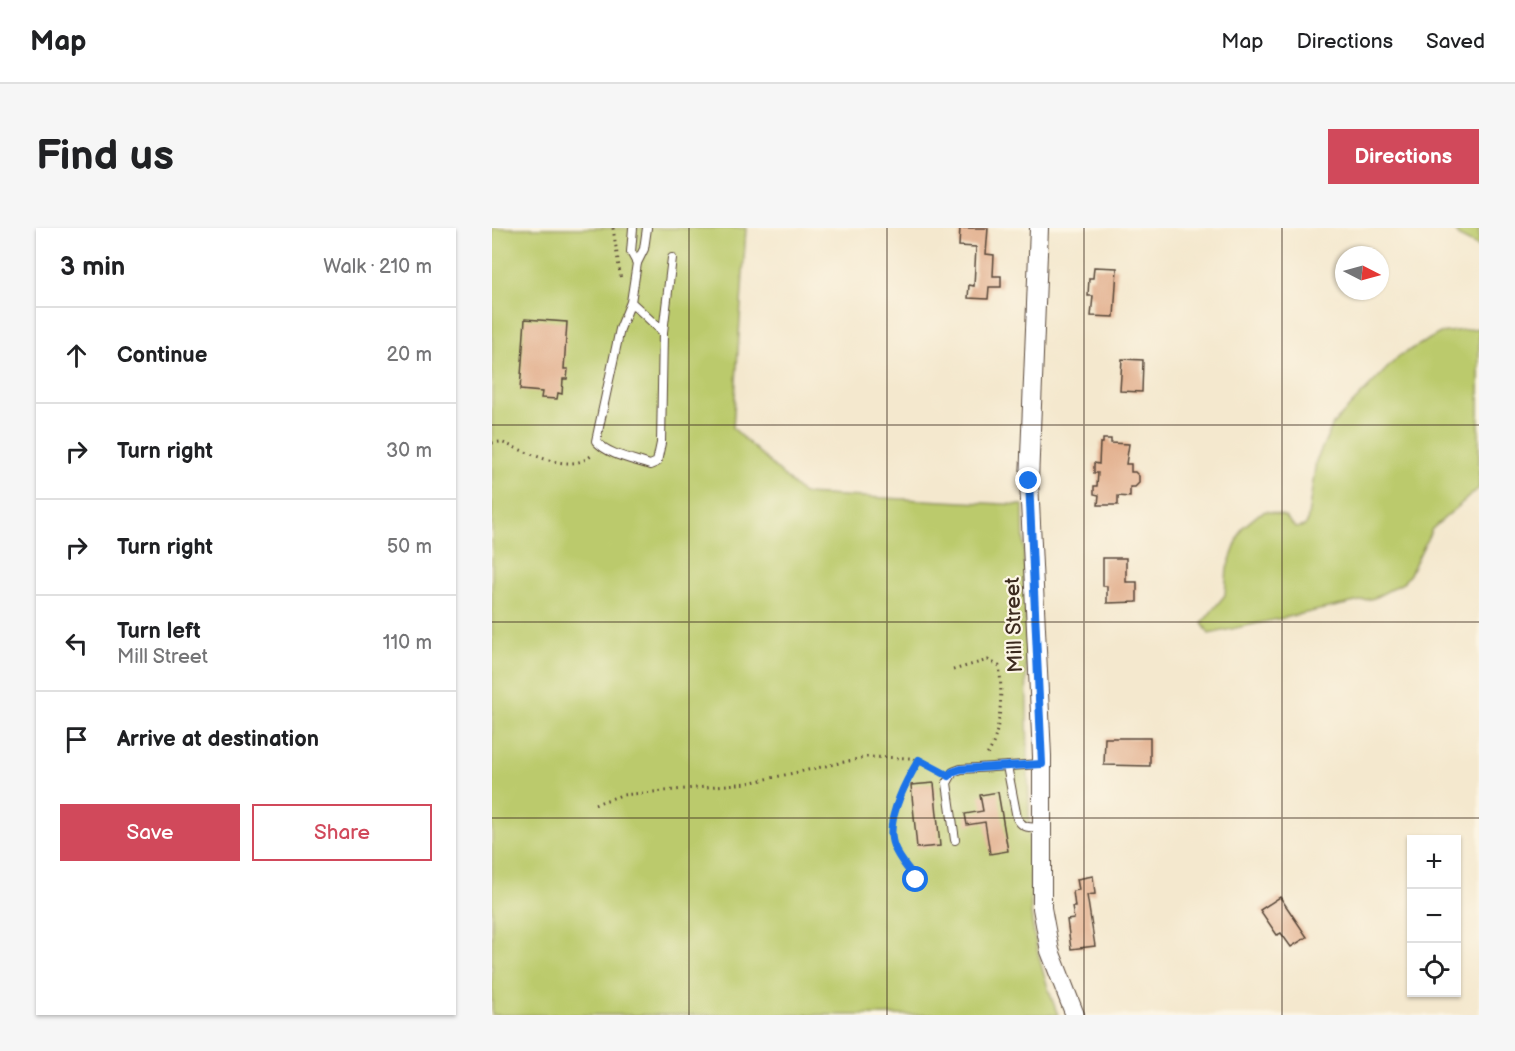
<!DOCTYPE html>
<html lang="en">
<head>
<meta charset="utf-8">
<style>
	:root { --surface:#fff; --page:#f6f6f6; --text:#202124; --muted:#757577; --line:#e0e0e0; --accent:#d1495b }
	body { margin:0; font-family:"Balsamiq Sans",sans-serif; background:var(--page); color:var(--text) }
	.controls { position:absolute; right:18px; bottom:18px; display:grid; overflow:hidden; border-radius:0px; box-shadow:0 2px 4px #0004 }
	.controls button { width:54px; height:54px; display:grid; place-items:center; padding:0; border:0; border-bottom:2px solid var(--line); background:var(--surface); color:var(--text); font:30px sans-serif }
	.compass { position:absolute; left:843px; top:18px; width:54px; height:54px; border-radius:50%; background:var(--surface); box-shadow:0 2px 4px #0004; rotate:96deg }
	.stop { position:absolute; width:18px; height:18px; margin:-14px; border:4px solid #1a73e8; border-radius:50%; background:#fff }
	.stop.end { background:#1a73e8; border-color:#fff; box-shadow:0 2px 6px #0008 }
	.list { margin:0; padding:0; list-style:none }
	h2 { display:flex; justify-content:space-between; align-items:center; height:78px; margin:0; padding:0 24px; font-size:26px }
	h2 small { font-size:20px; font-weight:400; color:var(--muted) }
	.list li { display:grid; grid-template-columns:39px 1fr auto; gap:18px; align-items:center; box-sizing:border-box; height:96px; padding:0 24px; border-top:2px solid var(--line) }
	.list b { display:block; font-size:22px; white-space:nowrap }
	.list p { margin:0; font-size:20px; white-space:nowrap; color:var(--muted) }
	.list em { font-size:20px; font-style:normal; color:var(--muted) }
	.actions { display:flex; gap:12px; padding:18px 24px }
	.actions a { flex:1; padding:14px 0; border:2px solid var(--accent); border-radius:0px; text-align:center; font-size:21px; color:var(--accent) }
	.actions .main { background:var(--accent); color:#fff }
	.icon { flex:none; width:33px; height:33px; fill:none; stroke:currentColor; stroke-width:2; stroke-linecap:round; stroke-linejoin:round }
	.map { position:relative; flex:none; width:987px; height:787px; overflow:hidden; border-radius:0px }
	header { display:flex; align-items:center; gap:36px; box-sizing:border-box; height:84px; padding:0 30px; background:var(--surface); border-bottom:2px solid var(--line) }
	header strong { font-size:28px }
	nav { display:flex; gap:33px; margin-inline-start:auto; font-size:21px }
	.intro { display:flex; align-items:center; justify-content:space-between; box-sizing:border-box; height:144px; padding:0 36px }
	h1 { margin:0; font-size:42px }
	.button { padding:15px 27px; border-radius:0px; background:var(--accent); color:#fff; font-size:21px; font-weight:700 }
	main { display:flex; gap:36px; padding:0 36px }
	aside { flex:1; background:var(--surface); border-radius:0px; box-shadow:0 2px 4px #0004 }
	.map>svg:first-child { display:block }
</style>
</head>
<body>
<header>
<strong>Map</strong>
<nav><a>Map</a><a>Directions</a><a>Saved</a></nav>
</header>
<div class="intro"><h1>Find us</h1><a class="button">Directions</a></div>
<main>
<aside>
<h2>3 min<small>Walk · 210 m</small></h2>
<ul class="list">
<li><svg class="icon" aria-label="ahead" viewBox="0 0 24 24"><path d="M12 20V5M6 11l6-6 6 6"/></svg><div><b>Continue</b></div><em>20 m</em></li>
<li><svg class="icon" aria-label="right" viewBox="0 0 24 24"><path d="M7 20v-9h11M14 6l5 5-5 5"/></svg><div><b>Turn right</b></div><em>30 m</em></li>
<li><svg class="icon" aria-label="right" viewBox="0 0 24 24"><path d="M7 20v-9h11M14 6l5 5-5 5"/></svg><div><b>Turn right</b></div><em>50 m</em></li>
<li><svg class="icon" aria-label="left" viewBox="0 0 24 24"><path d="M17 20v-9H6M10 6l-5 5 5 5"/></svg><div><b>Turn left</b><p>Mill Street</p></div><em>110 m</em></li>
<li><svg class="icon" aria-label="arrive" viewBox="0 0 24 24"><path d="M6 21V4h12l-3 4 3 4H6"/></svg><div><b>Arrive at destination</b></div></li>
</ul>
<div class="actions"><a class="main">Save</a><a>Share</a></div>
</aside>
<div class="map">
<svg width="987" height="787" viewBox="0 0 987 787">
	<rect width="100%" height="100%" fill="#fcf5e5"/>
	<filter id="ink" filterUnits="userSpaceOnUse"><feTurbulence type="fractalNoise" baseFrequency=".0167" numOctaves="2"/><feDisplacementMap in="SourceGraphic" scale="12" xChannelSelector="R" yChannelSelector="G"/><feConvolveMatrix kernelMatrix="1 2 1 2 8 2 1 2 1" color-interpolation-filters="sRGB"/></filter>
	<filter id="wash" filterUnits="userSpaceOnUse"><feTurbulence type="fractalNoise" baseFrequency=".008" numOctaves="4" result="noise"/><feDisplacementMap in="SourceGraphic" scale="24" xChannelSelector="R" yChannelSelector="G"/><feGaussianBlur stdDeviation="1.35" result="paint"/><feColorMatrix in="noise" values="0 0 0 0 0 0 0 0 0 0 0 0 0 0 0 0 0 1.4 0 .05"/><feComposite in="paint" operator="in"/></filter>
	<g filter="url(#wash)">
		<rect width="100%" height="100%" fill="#f4e8ce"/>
		<g fill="#bbca6c" stroke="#7b7a45" stroke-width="1.5">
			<path d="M0,0H254L241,200L311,266L531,277L539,685C543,721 553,754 566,787H0Z"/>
			<path d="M962,0H987V19L967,9Z"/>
			<path d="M987,100V260L940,301L918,346L911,355L882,370L717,406L710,395L733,367L735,340L750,300L767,286L774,283L792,288L804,300L812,298L815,295L824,233L841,196L907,128L948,105Z"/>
		</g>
		<g id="blocks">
			<g fill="#e1ac89">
				<path d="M468,0H496L494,26L502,27L501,48H509V59H497L496,71L476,70L477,57L482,58L484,19L467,18Z"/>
				<path d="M602,39L625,40L622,89L599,88L601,68H596L597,50H601Z"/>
				<path d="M33,91L75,94L72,141H76L75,151H71L70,166L66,165L65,171L49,170L50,164L28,162Z"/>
				<path d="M630,131L651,132L650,164L628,163Z"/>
				<path d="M611,211H619V215L637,216L634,236H639V244H643L647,248V255L643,259H638V269L626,268V277H606L607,267L602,266V258H605L606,245H602V235L607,236L608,215H611Z"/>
				<path d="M611,330H634V354H645V374L615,375V358H611Z"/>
				<path d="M613,510H658V538L612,537Z"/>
				<path d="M442,555L448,618L425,620L419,557Z"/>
				<path d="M506,564L516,623L498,626L493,594L475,597L473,586L491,583L488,567Z"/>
				<path d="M601,648L603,666L595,667L603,718L579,721L575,692L582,691L580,679H583L581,663L587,662L585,651Z"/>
				<path d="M788,669L815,709L799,719L789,705L785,707L768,682Z"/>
			</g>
		</g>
	</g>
	<g filter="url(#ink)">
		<use href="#blocks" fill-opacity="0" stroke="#574638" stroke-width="1.5"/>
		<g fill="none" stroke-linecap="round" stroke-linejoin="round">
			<defs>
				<g id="service">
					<path d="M141,0L139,24L145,35L152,21L155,0"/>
					<path d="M139,74L171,104L169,215L165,234L158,237C141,231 116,227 104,213L128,101L139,74L145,35"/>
					<path d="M171,104L180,30"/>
					<path d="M515,538L525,590C531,601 538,599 550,600"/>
					<path d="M463,612L455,555L461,544L469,541L549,536"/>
				</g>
				<path id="tertiary" d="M547,0L537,253L550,528V680L558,723L583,787"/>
			</defs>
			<use href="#service" stroke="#574638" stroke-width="10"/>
			<use href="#tertiary" stroke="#574638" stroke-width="20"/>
			<g stroke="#574638" stroke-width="3" stroke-dasharray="1.5 4.5" stroke-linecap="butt">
				<path d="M121,0L129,52"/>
				<path d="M0,215L8,214C33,222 78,249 101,226"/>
				<path d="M461,442L496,432L507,438C511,461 509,511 494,528"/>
				<path d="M103,576L130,567L256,555L375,529L419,530L448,542"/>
				<path d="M424,652C416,640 402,625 400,611C396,588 415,551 427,532"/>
			</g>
			<use href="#service" stroke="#fff" stroke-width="8"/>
			<use href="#tertiary" stroke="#fff" stroke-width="18"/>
		</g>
	</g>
	<g fill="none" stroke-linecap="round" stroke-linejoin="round" filter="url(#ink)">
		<path stroke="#1a73e8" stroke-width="8" d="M424,652C416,640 402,625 400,611C396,587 415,551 427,532L457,548L460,544L469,541L550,536L537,253"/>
	</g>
	<path fill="none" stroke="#3b2a1e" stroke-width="1.5" stroke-opacity="0.55" d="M197,0V787M395,0V787M592,0V787M790,0V787M0,197H987M0,394H987M0,590H987"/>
	<g text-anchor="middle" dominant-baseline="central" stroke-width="4.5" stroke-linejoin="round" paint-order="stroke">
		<g font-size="21" fill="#3b2a1e" stroke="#fcf5e5">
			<text transform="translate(522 397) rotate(-92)">Mill Street</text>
		</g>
	</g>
</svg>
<div class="controls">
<button>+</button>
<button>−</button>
<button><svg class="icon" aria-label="locate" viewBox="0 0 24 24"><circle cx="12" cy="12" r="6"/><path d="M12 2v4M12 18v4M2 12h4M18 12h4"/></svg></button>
</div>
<svg class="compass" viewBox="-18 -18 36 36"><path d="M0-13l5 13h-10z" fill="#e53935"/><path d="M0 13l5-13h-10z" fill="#757577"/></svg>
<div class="stop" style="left:424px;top:652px"></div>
<div class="stop end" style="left:537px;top:253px"></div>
</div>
</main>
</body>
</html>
